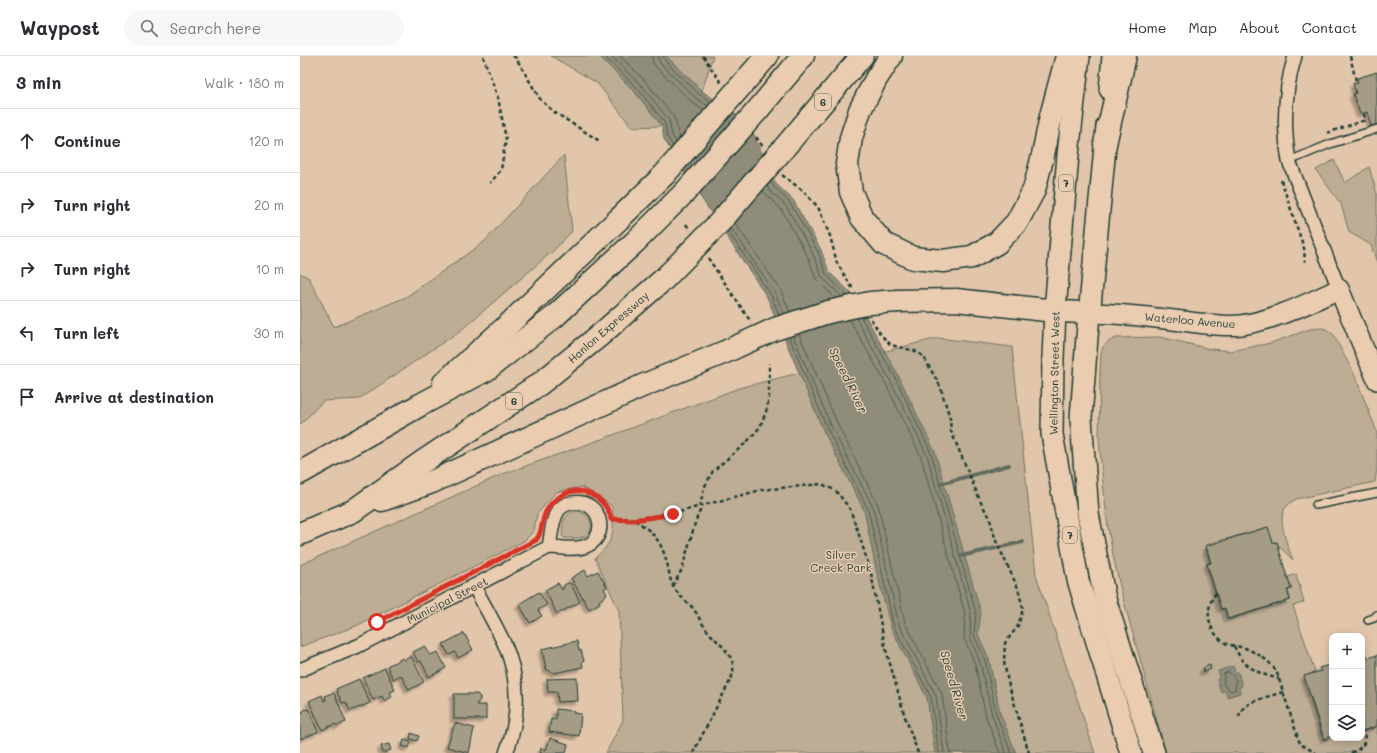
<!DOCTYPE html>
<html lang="en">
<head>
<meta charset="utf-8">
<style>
	:root { --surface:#fff; --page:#f7f7f7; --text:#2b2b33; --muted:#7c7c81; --line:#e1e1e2 }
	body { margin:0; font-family:Mali,sans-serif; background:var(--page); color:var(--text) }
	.controls { position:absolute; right:12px; bottom:12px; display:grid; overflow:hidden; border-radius:8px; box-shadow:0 2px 10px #0003 }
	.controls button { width:36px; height:36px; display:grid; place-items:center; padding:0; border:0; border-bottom:1px solid var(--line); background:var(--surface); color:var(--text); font:20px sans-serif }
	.stop { position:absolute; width:12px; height:12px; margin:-9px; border:3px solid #d93025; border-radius:50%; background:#fff }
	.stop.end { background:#d93025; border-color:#fff; box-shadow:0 1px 4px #0008 }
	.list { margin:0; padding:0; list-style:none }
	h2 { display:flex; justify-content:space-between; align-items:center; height:52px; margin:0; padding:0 16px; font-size:17px }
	h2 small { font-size:13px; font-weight:400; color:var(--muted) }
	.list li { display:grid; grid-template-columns:26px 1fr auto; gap:12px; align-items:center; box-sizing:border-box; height:64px; padding:0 16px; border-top:1px solid var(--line) }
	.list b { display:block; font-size:15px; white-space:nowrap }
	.list em { font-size:13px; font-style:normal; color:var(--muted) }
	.icon { flex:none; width:22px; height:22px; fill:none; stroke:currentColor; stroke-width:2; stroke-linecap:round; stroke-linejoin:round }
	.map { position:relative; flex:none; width:1077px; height:697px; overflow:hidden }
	header { display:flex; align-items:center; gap:24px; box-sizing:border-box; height:56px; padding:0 20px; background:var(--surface); border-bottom:1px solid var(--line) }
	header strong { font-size:19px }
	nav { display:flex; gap:22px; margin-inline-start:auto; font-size:14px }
	.search { width:280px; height:36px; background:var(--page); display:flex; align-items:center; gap:10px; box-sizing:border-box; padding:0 14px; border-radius:22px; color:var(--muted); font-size:15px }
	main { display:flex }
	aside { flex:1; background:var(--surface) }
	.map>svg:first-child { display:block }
</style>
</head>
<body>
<header>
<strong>Waypost</strong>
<div class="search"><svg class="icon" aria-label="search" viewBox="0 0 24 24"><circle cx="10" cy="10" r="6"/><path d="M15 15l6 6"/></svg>Search here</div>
<nav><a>Home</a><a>Map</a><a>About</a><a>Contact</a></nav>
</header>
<main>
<aside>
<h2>3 min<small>Walk · 180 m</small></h2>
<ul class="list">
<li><svg class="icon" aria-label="ahead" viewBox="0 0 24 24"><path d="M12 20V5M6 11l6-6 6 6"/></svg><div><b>Continue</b></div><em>120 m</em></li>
<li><svg class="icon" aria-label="right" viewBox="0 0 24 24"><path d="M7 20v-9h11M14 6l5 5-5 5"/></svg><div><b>Turn right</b></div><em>20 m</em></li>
<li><svg class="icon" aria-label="right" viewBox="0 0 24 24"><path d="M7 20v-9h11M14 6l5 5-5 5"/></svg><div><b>Turn right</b></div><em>10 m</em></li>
<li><svg class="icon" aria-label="left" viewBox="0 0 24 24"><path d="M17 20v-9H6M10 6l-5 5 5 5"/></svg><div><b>Turn left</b></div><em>30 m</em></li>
<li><svg class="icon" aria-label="arrive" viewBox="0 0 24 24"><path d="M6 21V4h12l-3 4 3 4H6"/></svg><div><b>Arrive at destination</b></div></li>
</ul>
</aside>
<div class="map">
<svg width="1077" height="697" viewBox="0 0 1077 697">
	<defs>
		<filter id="shadow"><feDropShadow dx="-3.5" dy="3.5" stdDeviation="1" flood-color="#0004"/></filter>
	</defs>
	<rect width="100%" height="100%" fill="#e2c6ab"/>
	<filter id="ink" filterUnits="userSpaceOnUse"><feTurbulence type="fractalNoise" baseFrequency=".025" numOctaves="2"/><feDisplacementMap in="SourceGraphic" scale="8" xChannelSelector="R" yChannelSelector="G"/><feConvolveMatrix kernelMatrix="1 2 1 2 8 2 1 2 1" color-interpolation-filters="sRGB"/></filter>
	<g filter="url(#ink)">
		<g fill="#bead95" stroke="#6e7564">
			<path d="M251,0H299L335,36L362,70L332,71L297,27Z"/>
			<path d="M366,0H413L402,35Z"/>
			<path d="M264,99L272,175L254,194L160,275L59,343L23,345L0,369V217L9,222L34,271L106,241L184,186Z"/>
			<path d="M1034,104L1045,127L1069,111L1077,138V207L1071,189L1049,176L1041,148L1016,114Z"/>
			<path d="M1022,272L1026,273L1033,278L1055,320L1077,376V412L1075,426L996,443C991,446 987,449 984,454C978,466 988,492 993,504L971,482L968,471L905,489L910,506L906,508L921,554L924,553L928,564L991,544L988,535L992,533L988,521L996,518L1004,546L993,550L1015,616L1004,620L1023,684C1036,681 1048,682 1062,682V676L1077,671V697H866L821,535L814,504L808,472L801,407L799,381L800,317L801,298L803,291L808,286L816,282L860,281L910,293L931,295L971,287L1010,273Z"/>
			<path d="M638,282L712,291L736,519L795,697H306L323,664L319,555L295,502C315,486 314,474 312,450L282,431L256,436L237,458L234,475L224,485L56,570L0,591V509L203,418L302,383L439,332Z"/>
			<path d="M276,455C290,456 298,475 283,481C277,483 270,482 264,482L262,480C263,467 262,459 276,455Z"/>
		</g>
		<g fill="#8f8c79" stroke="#626c5d">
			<path d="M299,0H366L402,35L449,68L476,128L493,144L521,194L529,216L555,241L598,319L635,396L681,557L678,578L689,603L700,657L716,697H635L627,642L591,572L576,513L564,454L524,376L467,241L382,113L364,83L362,70L335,36Z"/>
			<path d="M933,610L935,616H938L942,630L939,631L940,637L927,641L925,635L921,636L917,623L920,621L918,615Z"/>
		</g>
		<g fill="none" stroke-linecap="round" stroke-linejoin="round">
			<g stroke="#4c5d50" stroke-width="1">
				<path d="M304,0L338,33L365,67L367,81L373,90"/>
				<path d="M311,0L342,30L369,64L372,79L376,86"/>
				<path d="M320,0L346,26L373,60C378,67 376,75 380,82"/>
				<path d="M352,0L353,7L357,12L392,46L404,55"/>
				<path d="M358,0L359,4L361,8L396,42L408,50"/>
				<path d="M363,0L365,5L399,38L411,46"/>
				<path d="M471,126L474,131L490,147L518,196L526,218L547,240"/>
				<path d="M467,130L470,135L486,150L513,198L522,221L542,241"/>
				<path d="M463,135L481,153L508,201L516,223L535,242"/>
				<path d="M435,167L480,233L490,256"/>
				<path d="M431,172L475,237L484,258"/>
				<path d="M428,175L471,239L479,259"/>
				<path d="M561,261L595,321L631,397L676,557L674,579L685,604L696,658L711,697"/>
				<path d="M556,262L590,324L627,399L671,557L670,581L680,606L692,659L706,697"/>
				<path d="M550,264L585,326L621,401L665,558L664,582L675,608L686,661L700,697"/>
				<path d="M499,278L538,369L578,449L605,567L642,638L650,697"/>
				<path d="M493,280L532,372L573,451L599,569L636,640L644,697"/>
				<path d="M489,281L528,374L568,453L594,571L631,641L639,697"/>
				<path d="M929,616C938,624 936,623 935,634L931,635C921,628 924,629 924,618Z"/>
			</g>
			<g stroke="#626c5d" stroke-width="4">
				<path d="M640,428L709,409"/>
				<path d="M661,500L723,486"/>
			</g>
		</g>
		<g fill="#a59c86" stroke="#1f3d34" filter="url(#shadow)">
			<path d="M1077,16V68L1071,70L1067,56L1060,58L1053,38L1056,37L1053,28L1058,27L1057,22Z"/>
			<path d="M968,471L973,487L977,486L985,514L991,533L987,534L990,544L928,563L925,552L921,553L907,508L911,507L906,490Z"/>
			<path d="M285,514L288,520L298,515L307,531L304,533L307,538L299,545L300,547L289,553L271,522Z"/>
			<path d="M258,527L262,534L263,533L264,529L268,527L271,528L280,546L257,558L245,534Z"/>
			<path d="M239,536L247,549L238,554L242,560L230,567L219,548Z"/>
			<path d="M164,577L173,594L158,602L155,596L149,599L143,588Z"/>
			<path d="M277,585L279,595L281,594L284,605L282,606L283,611L254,617L246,613L242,593Z"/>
			<path d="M125,590L130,599L138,596L146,612L129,621L121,605L118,606L113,596Z"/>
			<path d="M1066,597L1068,602L1077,599V670L1062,675V599Z"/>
			<path d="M111,600L124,626L109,634L101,619L93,623L87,610L103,602L104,604Z"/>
			<path d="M1032,608V680L1024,683L1004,620L1021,615L1019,612Z"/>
			<path d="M910,609L911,613L904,616L903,612Z"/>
			<path d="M85,612L95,634L90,636L92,641L84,645L82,640L73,644L63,622Z"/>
			<path d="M277,622L278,645L258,646L257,636H248L247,623Z"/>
			<path d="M59,623L70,647L50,655L46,646L42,647L36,633Z"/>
			<path d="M33,637L35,639L46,666L37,670L35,668L22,674L9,645L22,639L24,645L26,644L25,640L29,638Z"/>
			<path d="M154,638H177L180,641V644L176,649H186V663H154Z"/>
			<path d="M6,653L9,654L18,676L0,683V657L1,659L2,658L3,655Z"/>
			<path d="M256,653L274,655V657L281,658L279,680L249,676L251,663L256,664Z"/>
			<path d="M155,667L174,672L169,697L147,691Z"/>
			<path d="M111,677L119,680L117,685L110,683Z"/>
			<path d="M250,682L268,688L266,697H240L241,692L246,694Z"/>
			<path d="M104,684L111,686L109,692L102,690Z"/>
			<path d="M89,688L91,694L83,697L81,690Z"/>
		</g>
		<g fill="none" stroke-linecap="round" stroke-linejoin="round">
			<defs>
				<g id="lane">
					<path d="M989,105L1030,88L1077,73"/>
					<path d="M1016,449L1077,437"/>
					<path d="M1068,564L1074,562L1077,559"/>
				</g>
				<g id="street">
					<path d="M995,0C984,35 983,69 989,105L1039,233"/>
					<path d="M174,530C184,549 195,568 204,587C220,622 220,662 206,697"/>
					<path d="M0,614L58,590L249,491C260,491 272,494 283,491C311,484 302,441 271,447C266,448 261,450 258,455C252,463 251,480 249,491"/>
				</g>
				<path id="secondary" d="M789,257C823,257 856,262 890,266C907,268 925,271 941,269C975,264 1008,247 1039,233L1077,324"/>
				<g id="primary">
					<path d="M779,0L768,99L755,255L753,302L752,378L778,524L831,697"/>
					<path d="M810,33L813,0"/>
					<path d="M807,70L787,281L781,362L788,458L805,543L854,697"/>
					<path d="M755,255L789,257"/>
				</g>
				<g id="highway">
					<path d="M591,0L576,23L560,54L551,82L547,108L551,136L562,162L584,188L613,202L643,205L672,201L697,187L717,166L734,134L743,99L751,60L767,0"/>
					<path d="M439,32L467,0"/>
					<path d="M456,56L503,0"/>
					<path d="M805,88L825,0"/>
					<path d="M484,92L562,0"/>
					<path d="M598,245L656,244L755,255"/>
					<path d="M144,327L207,270L319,163"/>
					<path d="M0,417L120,349L186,314L254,261L336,185"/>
					<path d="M82,444L132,426L342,330L425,296"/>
					<path d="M0,478L53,455L121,407L241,327L299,280L365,222"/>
				</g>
			</defs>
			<use href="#lane" stroke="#1f3d34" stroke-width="10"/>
			<use href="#street" stroke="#1f3d34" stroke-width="16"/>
			<use href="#secondary" stroke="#1f3d34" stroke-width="22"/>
			<use href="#primary" stroke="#1f3d34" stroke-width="24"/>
			<use href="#highway" stroke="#1f3d34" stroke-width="25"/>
			<g stroke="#1f3d34" stroke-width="2.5" stroke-dasharray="4 3" stroke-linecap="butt">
				<path d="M183,0L198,42L206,83L201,114L190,127"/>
				<path d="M213,0L216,2L240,43L254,56L301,86"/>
				<path d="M403,0L422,28"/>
				<path d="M1050,0L1056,25"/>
				<path d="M1064,58L1065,66"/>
				<path d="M1027,77L1065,64"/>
				<path d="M456,81L463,91"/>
				<path d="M482,119L502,134L518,151L530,180L537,207L553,233"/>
				<path d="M981,124L1004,192L1005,206"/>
				<path d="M386,168L390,174"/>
				<path d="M408,202L451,266"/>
				<path d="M571,263L581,279L591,289L615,295L623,300L640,330L650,362L651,375L682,449L689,460L696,485L718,532L723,553L718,570L705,587L704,606L708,626L729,697"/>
				<path d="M310,463H334L373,458L400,450L461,434L522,428L536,435L550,453L560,482L571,517L585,590L605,661L618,697"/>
				<path d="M335,464C352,476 360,482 366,504C369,512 369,522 373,530C378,539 385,544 392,551C398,558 401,567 407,574C414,583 425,591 431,602C434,609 434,615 431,623L393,697"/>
				<path d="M373,530L382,513L396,464L400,455V450L404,432L413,415L447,386L460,371L466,356L469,342V307"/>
				<path d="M916,537C903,553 908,578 927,588C933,590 939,590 945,592C957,597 971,605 977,617L1000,688L1016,697"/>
				<path d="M934,590C944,612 957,617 979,623"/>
				<path d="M939,661C941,645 969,641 983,636"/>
				<path d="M1051,697C1062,692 1067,688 1064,675"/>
			</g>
			<use href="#lane" stroke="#eaccb0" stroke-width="7"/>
			<use href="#street" stroke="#eaccb0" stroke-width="13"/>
			<use href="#secondary" stroke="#eaccb0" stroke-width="19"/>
			<use href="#primary" stroke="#eaccb0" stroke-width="21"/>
			<use href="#highway" stroke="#eaccb0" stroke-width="22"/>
			<defs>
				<g id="highway-bridge">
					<path d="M319,163L364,119L439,32"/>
					<path d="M336,185L385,136L456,56"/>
					<path d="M365,222L420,166L484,92"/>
					<path d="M425,296L475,273L528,256L570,247L598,245"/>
				</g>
			</defs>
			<use href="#highway-bridge" stroke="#1f3d34" stroke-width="25" stroke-linecap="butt"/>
			<use href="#highway-bridge" stroke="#eaccb0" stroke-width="22"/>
		</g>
	</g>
	<g fill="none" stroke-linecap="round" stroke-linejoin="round" filter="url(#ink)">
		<path stroke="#d93025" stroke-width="5" d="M77,566L236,484C243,476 241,467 245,458C252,441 273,429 290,438C301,443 309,451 311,463L334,464L373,458"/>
	</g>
	<g text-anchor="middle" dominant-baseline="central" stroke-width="3" stroke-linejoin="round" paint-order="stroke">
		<g fill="#eaccb0" stroke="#5c6859" stroke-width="1">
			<rect x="515" y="38" width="16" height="16" rx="3"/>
			<rect x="759" y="119" width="14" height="16" rx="3"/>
			<rect x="206" y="337" width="16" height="16" rx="3"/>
			<rect x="763" y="471" width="14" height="16" rx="3"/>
		</g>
		<g font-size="10" font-weight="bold" fill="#1f3d34">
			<text x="523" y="46">6</text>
			<text x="766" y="127">7</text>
			<text x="214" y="345">6</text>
			<text x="770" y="479">7</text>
		</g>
		<g font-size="11" fill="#1f3d34" stroke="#eaccb0">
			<text transform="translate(890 264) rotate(5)">Waterloo Avenue</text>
			<text transform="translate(308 271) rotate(-41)">Hanlon Expressway</text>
			<text transform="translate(754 317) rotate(-89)">Wellington Street West</text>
			<text transform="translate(147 544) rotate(-27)">Municipal Street</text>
		</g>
		<g font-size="11" fill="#274339" stroke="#eaccb0">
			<text x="541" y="498">Silver<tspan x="541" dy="13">Creek Park</tspan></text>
		</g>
		<g font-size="12" font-style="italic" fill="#2a453b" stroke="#eaccb0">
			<text transform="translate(549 324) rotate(64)">Speed River</text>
			<text transform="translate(655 629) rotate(74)">Speed River</text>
		</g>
	</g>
</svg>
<div class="controls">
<button>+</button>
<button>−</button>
<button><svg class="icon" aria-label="layers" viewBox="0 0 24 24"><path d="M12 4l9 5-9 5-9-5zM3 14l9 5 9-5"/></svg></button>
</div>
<div class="stop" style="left:77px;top:566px"></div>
<div class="stop end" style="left:373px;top:458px"></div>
</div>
</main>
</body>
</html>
